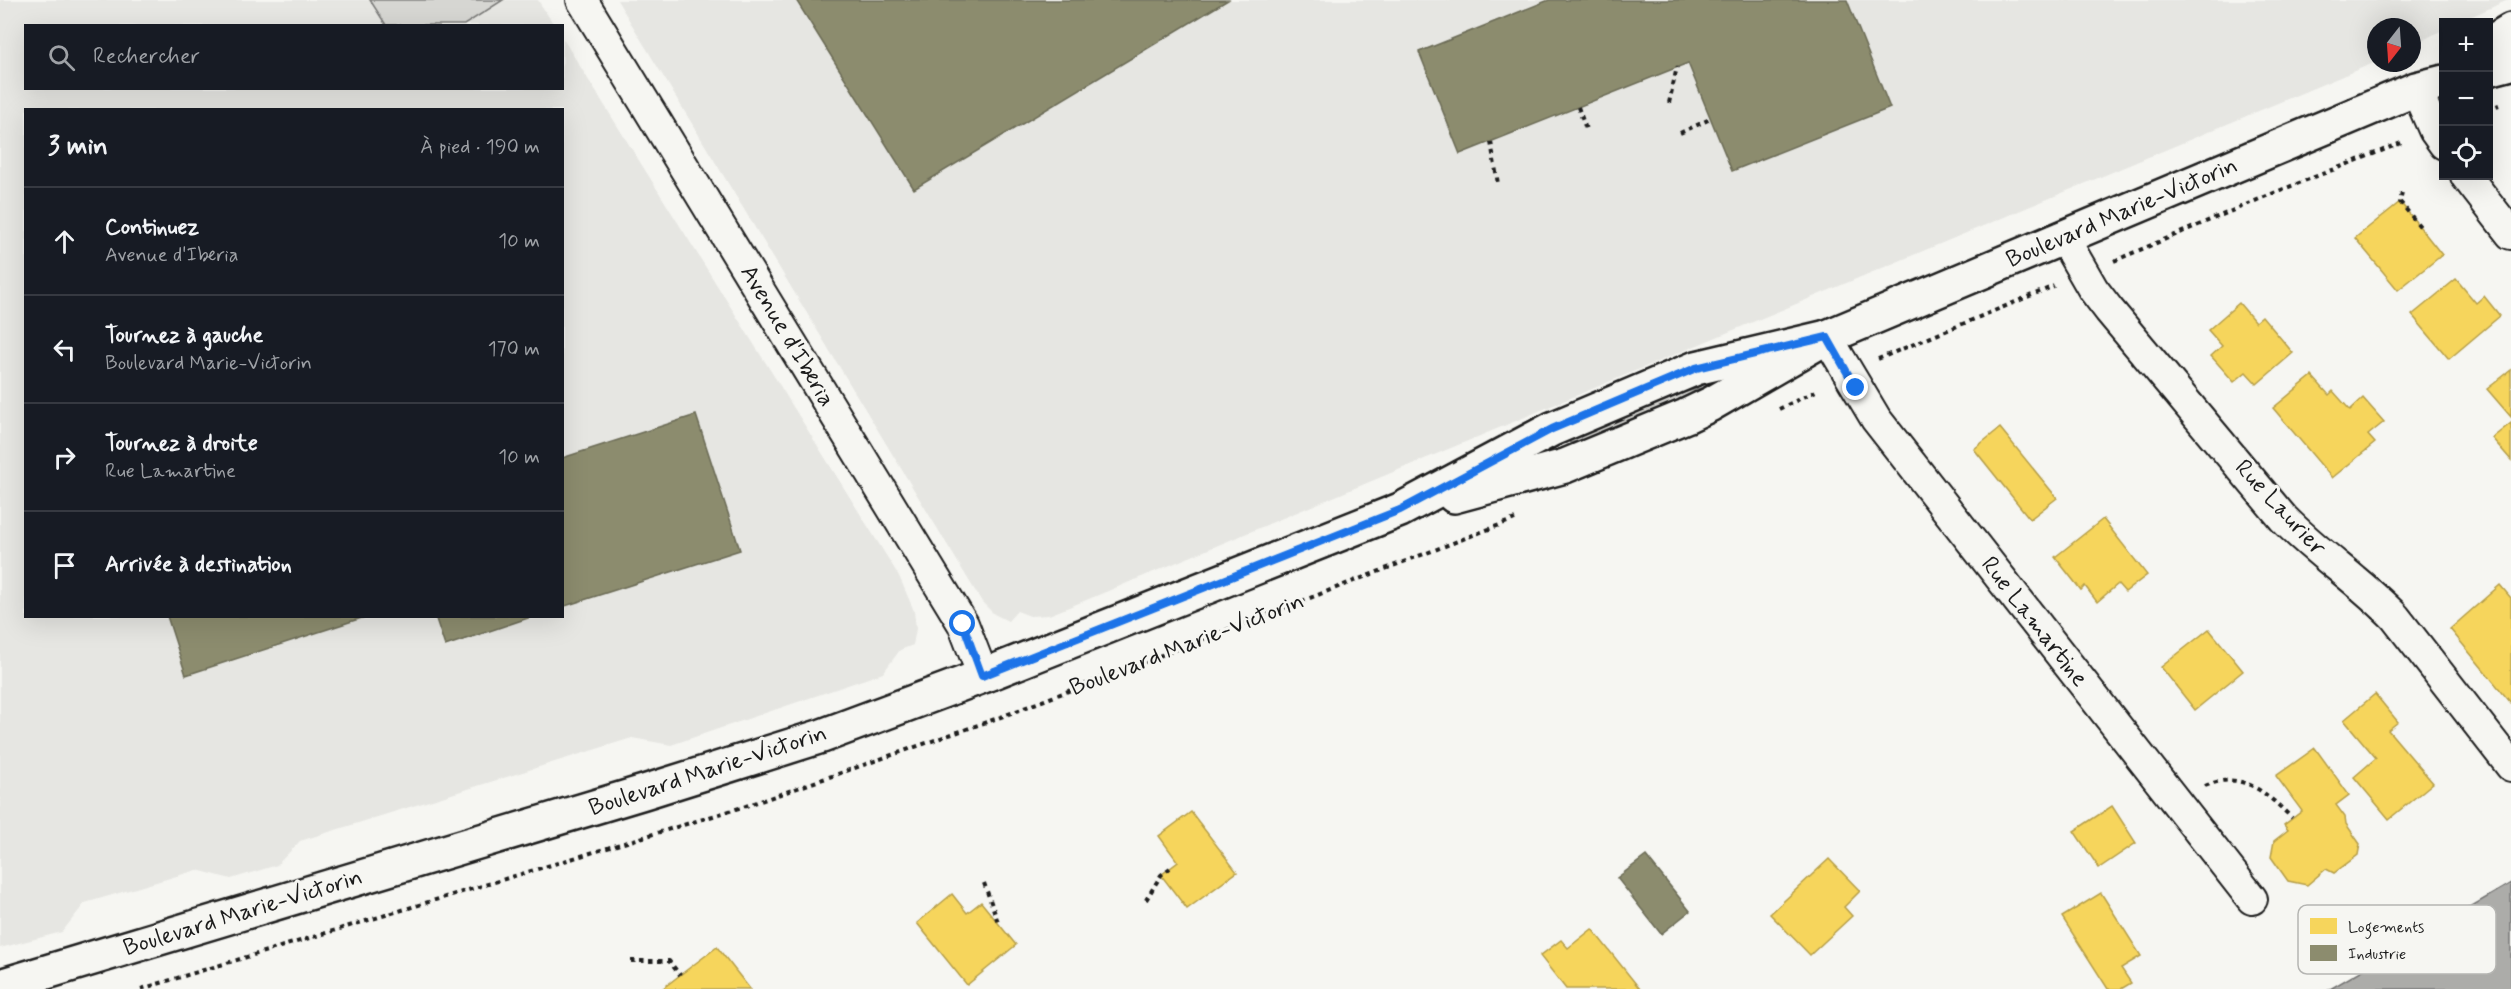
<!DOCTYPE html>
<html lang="fr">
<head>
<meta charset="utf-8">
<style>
	:root { --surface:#171b24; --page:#242831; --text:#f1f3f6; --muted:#9ea1a6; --line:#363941 }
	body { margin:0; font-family:Mynerve,sans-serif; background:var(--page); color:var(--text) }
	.controls { position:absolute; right:18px; top:18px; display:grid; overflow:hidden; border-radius:0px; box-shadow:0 6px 24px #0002 }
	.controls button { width:54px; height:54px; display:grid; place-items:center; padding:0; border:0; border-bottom:2px solid var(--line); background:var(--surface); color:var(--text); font:30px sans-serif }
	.compass { position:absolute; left:2367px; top:18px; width:54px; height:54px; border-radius:50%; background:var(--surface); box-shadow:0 6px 24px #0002; rotate:197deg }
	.stop { position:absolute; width:18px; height:18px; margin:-14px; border:4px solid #1a73e8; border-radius:50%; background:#fff }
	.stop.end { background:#1a73e8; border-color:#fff; box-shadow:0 2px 6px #0008 }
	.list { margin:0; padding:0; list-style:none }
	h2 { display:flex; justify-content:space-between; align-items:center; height:78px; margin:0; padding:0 24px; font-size:26px }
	h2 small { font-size:20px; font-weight:400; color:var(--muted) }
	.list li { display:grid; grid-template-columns:39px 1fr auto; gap:18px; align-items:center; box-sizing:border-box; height:108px; padding:0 24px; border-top:2px solid var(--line) }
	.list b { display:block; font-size:22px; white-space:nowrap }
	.list p { margin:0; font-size:20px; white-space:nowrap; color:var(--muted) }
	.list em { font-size:20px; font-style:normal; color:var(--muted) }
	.icon { flex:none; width:33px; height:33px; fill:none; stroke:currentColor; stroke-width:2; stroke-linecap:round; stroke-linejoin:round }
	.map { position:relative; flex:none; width:2511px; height:989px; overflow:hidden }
	.search { position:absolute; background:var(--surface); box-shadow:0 6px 24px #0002; left:24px; top:24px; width:540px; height:66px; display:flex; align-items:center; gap:15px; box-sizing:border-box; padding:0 21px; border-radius:0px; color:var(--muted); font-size:22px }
	.panel { position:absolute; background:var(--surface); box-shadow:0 6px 24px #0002; left:24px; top:108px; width:540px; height:510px; border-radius:0px }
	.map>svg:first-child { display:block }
</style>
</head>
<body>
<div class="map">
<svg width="2511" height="989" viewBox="0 0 2511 989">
	<rect width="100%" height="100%" fill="#f6f6f2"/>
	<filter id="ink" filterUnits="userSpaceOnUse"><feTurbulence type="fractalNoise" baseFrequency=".0167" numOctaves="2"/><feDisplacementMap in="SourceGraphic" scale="12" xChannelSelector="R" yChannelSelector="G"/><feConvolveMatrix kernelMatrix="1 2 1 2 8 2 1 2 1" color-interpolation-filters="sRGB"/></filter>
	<g filter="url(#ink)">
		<g fill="#e6e6e2" fill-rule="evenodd">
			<path d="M0,0H538L554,25L26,26V88H562L563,39L899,576L914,611L916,629L913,645L900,650L883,673L671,745L632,738L300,841L277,865L231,879L197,870L85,903L62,932L0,948ZM26,110H562V616H26Z"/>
			<path d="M617,0H2508L2459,22H2444L2443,30L2412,45V27H2376V62L1084,601L1049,615L1030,616L1017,611L1008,621L994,614L982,602Z"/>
		</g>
		<g fill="#d6d6d2" stroke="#797977" stroke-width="1.5">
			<path d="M370,0H503L464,25H386Z"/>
			<path d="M1701,388L1703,395L1617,431L1570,443L1567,436L1650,401Z"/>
		</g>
		<path fill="#acaca9" stroke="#727271" stroke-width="1.5" d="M2511,883V989H2330Z"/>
		<g fill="#f6d55c" stroke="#b59e49" stroke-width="1.5">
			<path d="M2400,202L2442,255L2398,290L2355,238Z"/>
			<path d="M2456,279L2476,303L2484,296L2500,316L2449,359L2412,315Z"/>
			<path d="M2239,303L2255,322L2262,316L2293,353L2257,384L2246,372L2234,382L2211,356L2222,346L2208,330Z"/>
			<path d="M2511,370V417L2487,389Z"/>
			<path d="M2312,376L2329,395L2333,391L2350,410L2363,398L2384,422L2368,435L2375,443L2332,478L2273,408Z"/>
			<path d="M2511,423V460L2492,438Z"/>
			<path d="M2000,428L2057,498L2030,519L1974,449Z"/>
			<path d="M2103,519L2147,575L2125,592L2118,584L2097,602L2085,586L2081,590L2055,557Z"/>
			<path d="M2500,585L2511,598V703L2450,629Z"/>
			<path d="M2209,629L2243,671L2195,710L2161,667Z"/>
			<path d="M2375,694L2398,722L2388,730L2433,783L2389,819L2354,777L2376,758L2344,720Z"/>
			<path d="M2315,748L2349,795L2336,805L2345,817L2346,824L2360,844L2358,855L2334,873L2326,869L2307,885L2288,881L2271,857L2274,841L2288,830L2284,825L2302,811L2276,776Z"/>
			<path d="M2112,806L2136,843L2099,868L2074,831Z"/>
			<path d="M1191,812L1237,872L1187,909L1161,875L1178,862L1159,836Z"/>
			<path d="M1829,859L1860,891L1844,907L1852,916L1810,955L1770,914Z"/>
			<path d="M2101,893L2141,956L2121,968L2131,983L2121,989H2108L2062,917Z"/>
			<path d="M952,894L967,913L981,902L1016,945L967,985L917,923Z"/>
			<path d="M1592,929L1640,989H1566L1540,956L1561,940L1568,948Z"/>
			<path d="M717,947L750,989H662L680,975Z"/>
		</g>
		<g fill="#8c8c6e" stroke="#6a6a55" stroke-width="1.5">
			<path d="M796,0H1228L914,189Z"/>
			<path d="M1549,0H1847L1890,108L1732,171L1688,63L1460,154L1419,52Z"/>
			<path d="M696,415L740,550L562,607V458Z"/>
			<path d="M167,616H368L186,675Z"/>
			<path d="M435,616H534L445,646Z"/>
			<path d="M1646,856L1690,911L1661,934L1617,878Z"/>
		</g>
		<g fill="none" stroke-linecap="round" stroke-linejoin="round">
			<defs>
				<g id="minor">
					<path d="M582,0L963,624L983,676"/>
					<path d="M2416,89L2434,130L2444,144"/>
					<path d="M2466,176L2511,234"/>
					<path d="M2063,237L2093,289L2109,310L2283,518C2318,554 2360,581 2395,617L2511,766"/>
					<path d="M1827,337L1876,419L2252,899"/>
				</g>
				<g id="tertiary">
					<path d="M2488,44L2511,30"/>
					<path d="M2488,69L2511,63"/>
					<path d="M1454,496L1565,466L1686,416L1711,404L1827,337L2416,89L2444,82"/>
					<path d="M0,986L644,792L822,736L983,676L1400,510L1552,429L1696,368L1827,337"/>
				</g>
			</defs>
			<use href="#minor" stroke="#1c1c1c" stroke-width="34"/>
			<use href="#tertiary" stroke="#1c1c1c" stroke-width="38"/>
			<g stroke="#1c1c1c" stroke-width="4" stroke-dasharray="4.5 4.5" stroke-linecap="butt">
				<path d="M1669,103L1677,67"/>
				<path d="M1578,107L1587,132"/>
				<path d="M2488,109L2499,105"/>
				<path d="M1680,133L1710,119"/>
				<path d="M1491,142L1498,184"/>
				<path d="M2402,193L2400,202L2422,229"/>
				<path d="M2114,261L2276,192L2404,142"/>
				<path d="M1878,359L2054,286"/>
				<path d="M1779,409L1818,390"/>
				<path d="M2205,786C2243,769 2267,794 2292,818"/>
				<path d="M984,883L998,922"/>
				<path d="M1146,900L1161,875L1170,868"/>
				<path d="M631,961H669L680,975"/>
				<path d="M141,989L746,806L998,718L1515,519"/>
			</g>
			<use href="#minor" stroke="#f6f6f2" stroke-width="30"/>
			<use href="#tertiary" stroke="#f6f6f2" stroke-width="33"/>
		</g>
	</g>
	<g fill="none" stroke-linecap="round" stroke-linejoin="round" filter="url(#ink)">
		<path stroke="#1a73e8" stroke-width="8" d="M963,624L982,676L1400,510L1552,429L1696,368L1827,337L1856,388"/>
	</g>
	<g text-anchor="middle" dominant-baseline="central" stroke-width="6" stroke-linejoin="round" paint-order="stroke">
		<g font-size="24" fill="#1c1c1c" stroke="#f6f6f2">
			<text transform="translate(2122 213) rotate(-23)">Boulevard Marie-Victorin</text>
			<text transform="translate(787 336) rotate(59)">Avenue d'Iberia</text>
			<text transform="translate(2280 508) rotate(47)">Rue Laurier</text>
			<text transform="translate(2034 622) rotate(52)">Rue Lamartine</text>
			<text transform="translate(1187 645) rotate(-21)">Boulevard Marie-Victorin</text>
			<text transform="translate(708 771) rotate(-18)">Boulevard Marie-Victorin</text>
			<text transform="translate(243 913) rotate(-17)">Boulevard Marie-Victorin</text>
		</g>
	</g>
	<rect x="2298" y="905" width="198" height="69" rx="9" fill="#f6f6f2" stroke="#b5b5b2" stroke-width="1.5"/>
	<rect x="2310" y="918" width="27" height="16" fill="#f6d55c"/>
	<rect x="2310" y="945" width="27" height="16" fill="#8c8c6e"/>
	<g font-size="16" fill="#1c1c1c">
		<text x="2348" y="932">Logements</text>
		<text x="2348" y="959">Industrie</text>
	</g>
</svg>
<div class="controls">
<button>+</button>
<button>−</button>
<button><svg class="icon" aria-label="locate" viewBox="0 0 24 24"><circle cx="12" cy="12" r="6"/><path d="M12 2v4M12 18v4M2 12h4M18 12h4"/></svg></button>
</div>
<svg class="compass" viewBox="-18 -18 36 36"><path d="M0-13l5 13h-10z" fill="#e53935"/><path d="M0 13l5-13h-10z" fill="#9ea1a6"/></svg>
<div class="stop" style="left:963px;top:624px"></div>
<div class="stop end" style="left:1856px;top:388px"></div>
<div class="search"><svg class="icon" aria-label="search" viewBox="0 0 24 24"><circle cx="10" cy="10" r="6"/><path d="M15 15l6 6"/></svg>Rechercher</div>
<section class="panel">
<h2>3 min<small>À pied · 190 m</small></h2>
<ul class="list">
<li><svg class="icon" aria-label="ahead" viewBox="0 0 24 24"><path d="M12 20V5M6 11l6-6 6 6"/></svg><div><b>Continuez</b><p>Avenue d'Iberia</p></div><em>10 m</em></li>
<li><svg class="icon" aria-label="left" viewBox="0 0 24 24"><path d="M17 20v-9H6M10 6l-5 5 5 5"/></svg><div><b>Tournez à gauche</b><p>Boulevard Marie-Victorin</p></div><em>170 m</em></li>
<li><svg class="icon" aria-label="right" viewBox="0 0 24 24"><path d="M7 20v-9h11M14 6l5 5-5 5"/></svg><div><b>Tournez à droite</b><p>Rue Lamartine</p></div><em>10 m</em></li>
<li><svg class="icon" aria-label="arrive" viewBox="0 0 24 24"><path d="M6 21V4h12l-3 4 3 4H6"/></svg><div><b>Arrivée à destination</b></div></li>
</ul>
</section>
</div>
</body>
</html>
